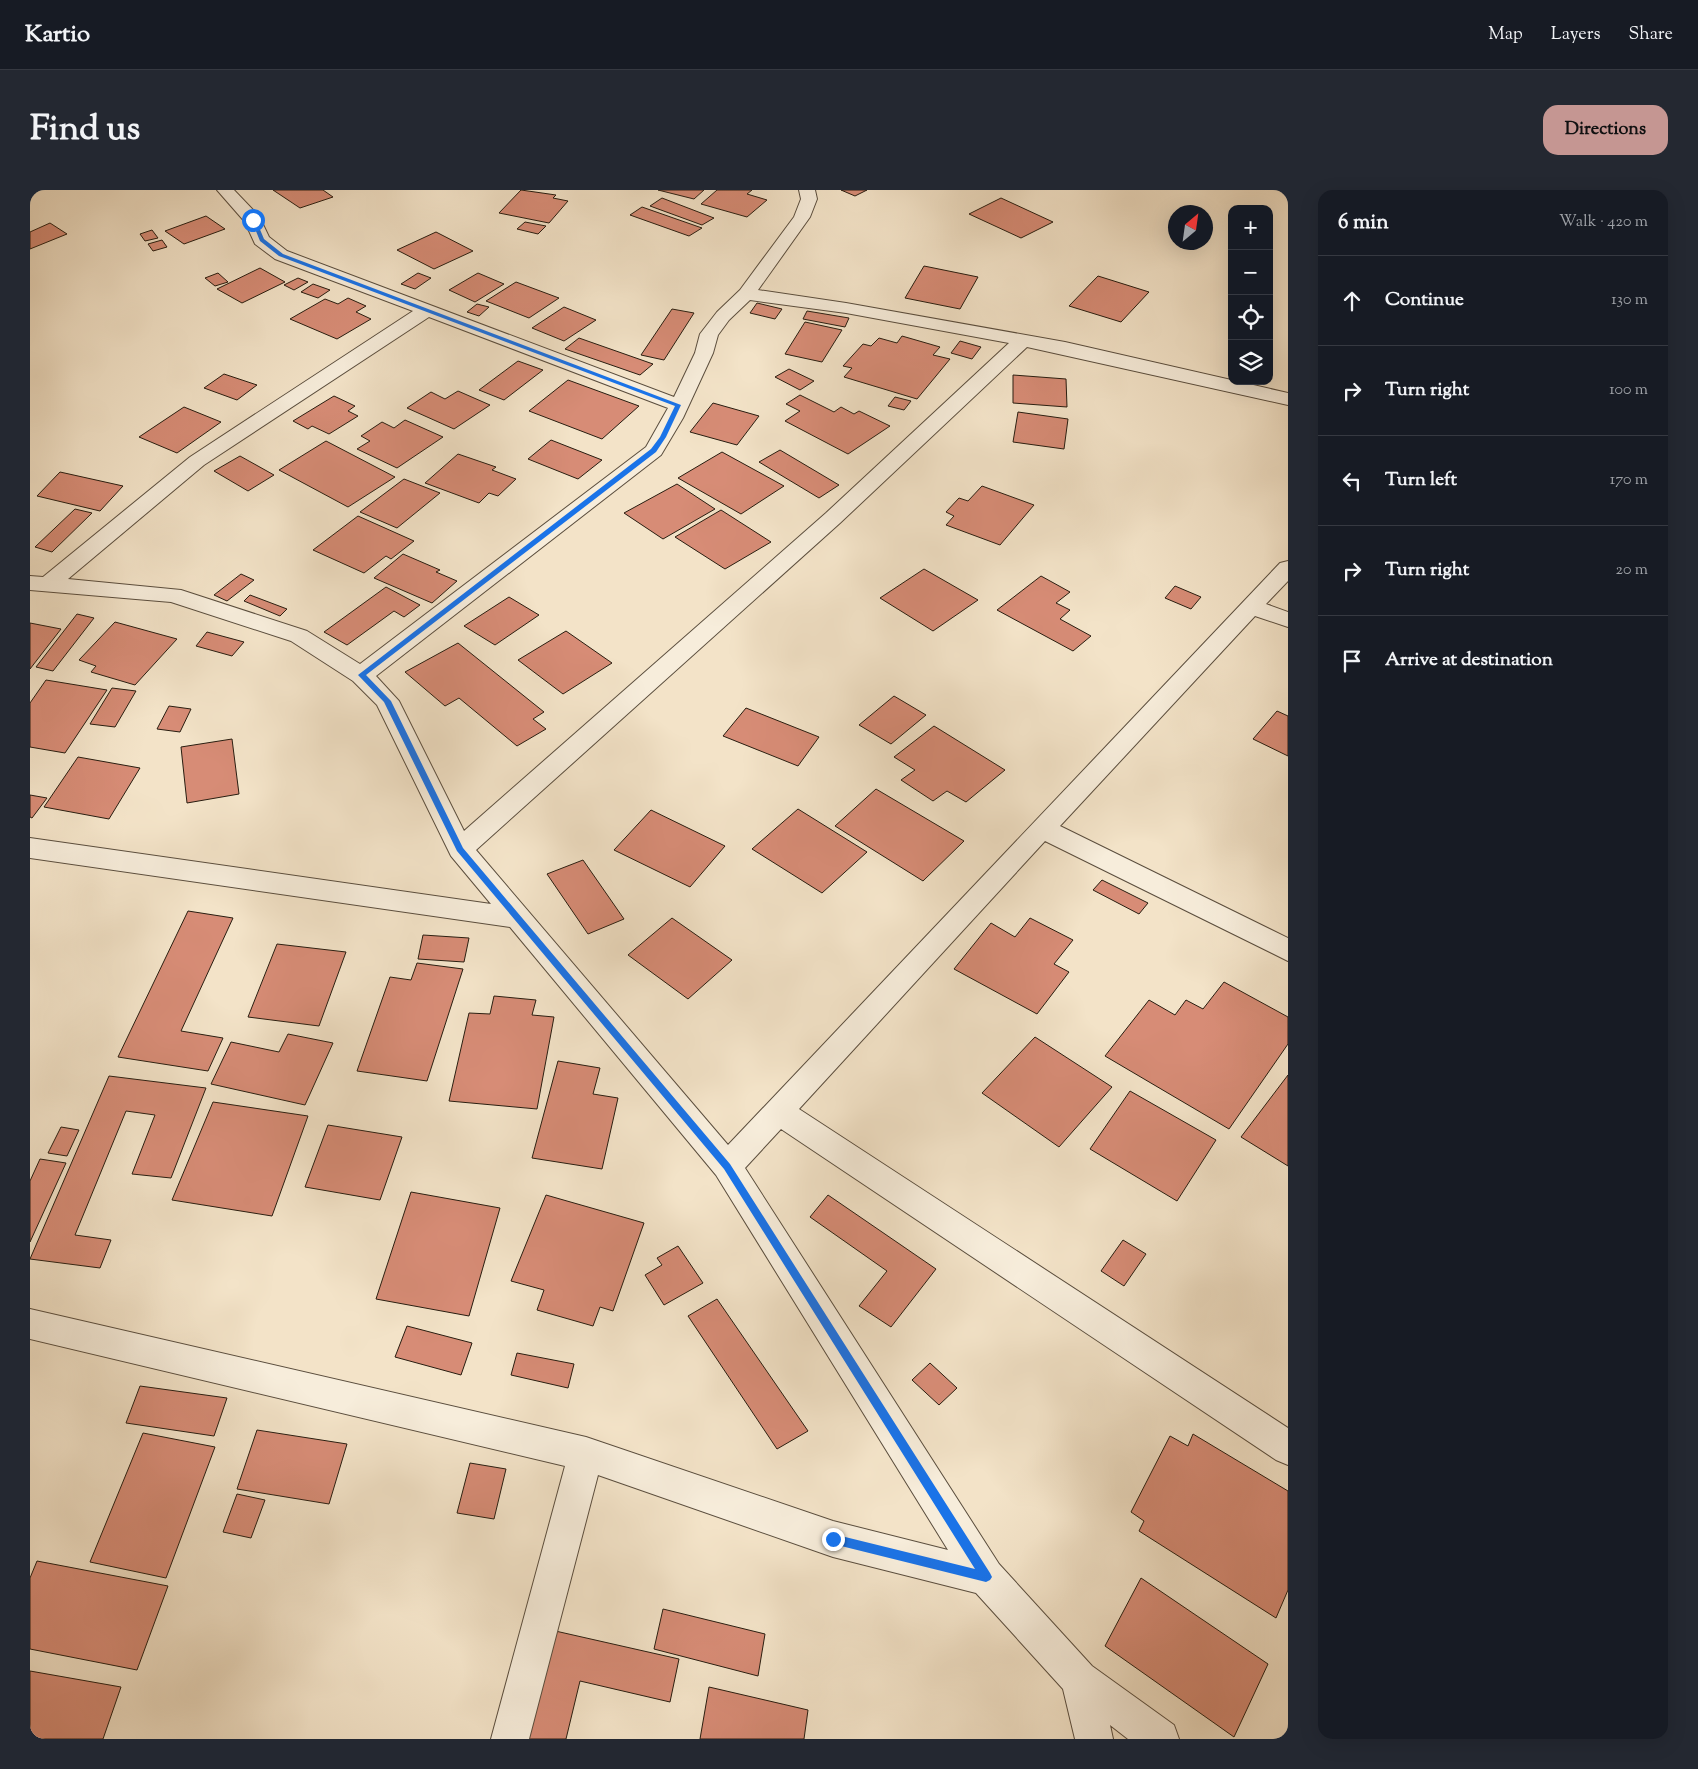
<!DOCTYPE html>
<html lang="en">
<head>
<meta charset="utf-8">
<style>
	:root { --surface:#171b24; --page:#242831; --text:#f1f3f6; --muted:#9ea1a6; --line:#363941; --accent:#c59692 }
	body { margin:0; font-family:"Sorts Mill Goudy",serif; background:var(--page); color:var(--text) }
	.controls { position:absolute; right:15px; top:15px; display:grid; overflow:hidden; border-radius:10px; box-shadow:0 5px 20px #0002 }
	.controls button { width:45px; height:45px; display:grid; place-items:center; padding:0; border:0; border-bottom:1px solid var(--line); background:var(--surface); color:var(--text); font:25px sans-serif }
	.compass { position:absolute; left:1138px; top:15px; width:45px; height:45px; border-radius:50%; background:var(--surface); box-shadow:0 5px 20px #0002; rotate:29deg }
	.stop { position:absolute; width:15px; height:15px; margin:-11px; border:4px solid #1a73e8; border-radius:50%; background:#fff }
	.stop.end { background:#1a73e8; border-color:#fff; box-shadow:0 1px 5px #0008 }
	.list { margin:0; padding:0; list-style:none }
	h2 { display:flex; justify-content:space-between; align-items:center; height:65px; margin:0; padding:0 20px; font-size:21px }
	h2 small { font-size:16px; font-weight:400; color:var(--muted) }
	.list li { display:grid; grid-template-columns:32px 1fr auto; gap:15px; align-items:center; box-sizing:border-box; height:90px; padding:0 20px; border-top:1px solid var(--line) }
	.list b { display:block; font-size:19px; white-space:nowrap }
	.list em { font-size:16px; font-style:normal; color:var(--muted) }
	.icon { flex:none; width:28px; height:28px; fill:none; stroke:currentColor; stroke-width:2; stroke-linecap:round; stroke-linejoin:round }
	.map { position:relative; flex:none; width:1258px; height:1549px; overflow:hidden; border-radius:15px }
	header { display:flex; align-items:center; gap:30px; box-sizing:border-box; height:70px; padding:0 25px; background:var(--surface); border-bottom:1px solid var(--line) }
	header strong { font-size:24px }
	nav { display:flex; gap:28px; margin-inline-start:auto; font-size:18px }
	.intro { display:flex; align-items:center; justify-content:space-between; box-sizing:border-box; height:120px; padding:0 30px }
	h1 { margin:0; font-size:35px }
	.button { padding:12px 22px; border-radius:15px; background:var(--accent); color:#111; font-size:18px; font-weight:700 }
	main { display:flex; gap:30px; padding:0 30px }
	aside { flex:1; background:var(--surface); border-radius:15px; box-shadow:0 5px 20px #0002 }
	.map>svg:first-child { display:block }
</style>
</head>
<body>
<header>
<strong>Kartio</strong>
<nav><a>Map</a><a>Layers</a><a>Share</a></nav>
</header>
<div class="intro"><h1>Find us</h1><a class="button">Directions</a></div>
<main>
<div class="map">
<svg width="1258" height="1549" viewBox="0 0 1258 1549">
	<rect width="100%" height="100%" fill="#f3e3c8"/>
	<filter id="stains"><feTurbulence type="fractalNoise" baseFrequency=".004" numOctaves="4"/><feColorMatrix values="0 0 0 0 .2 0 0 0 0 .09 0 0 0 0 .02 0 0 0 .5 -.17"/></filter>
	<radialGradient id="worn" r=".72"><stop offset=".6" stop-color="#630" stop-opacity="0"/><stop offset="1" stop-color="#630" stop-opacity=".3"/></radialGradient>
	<g fill="#d78c76" stroke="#281d10">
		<path d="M243,0H293L303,7L270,18Z"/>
		<path d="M491,0L526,5L523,8L538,11L519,33L469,23Z"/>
		<path d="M628,0H674L664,9Z"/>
		<path d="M687,0H722L717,4L737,10L717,27L671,14Z"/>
		<path d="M811,0H837L825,6Z"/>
		<path d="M632,8L684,28L672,35L620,16Z"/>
		<path d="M971,8L1023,32L991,48L939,24Z"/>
		<path d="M612,17L672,38L659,46L600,25Z"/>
		<path d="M176,26L195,39L154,54L135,41Z"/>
		<path d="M495,32L516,36L508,44L487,39Z"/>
		<path d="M20,33L37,44L0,59V42Z"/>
		<path d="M122,40L128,48L115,51L110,44Z"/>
		<path d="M406,42L443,61L404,79L367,60Z"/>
		<path d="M132,50L137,57L123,61L118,54Z"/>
		<path d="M894,76L948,87L930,119L875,108Z"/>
		<path d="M230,78L255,92L212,113L187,99Z"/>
		<path d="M188,83L198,92L185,96L175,88Z"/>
		<path d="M388,83L401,88L385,99L371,94Z"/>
		<path d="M448,83L474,94L445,112L419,100Z"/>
		<path d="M1068,86L1119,102L1091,132L1039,116Z"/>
		<path d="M268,88L278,92L264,100L254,95Z"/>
		<path d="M486,92L529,108L499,128L456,111Z"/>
		<path d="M283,94L300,100L288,108L271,102Z"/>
		<path d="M318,108L336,116L326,122L341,129L307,149L260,129L295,109L308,114Z"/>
		<path d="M727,113L752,119L745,129L720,123Z"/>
		<path d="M447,114L459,117L449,126L437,122Z"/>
		<path d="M534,117L566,130L534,151L502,138Z"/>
		<path d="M642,119L664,123L634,170L611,165Z"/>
		<path d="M777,121L819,128L815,137L773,129Z"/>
		<path d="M775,132L812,140L792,172L755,164Z"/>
		<path d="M872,146L910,157L903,165L920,169L887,209L814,187L822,178L813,176L833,154L841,156L849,148L867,153Z"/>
		<path d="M549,148L623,174L610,185L535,159Z"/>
		<path d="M930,151L951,157L942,169L921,163Z"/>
		<path d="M488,171L513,180L474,210L449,200Z"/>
		<path d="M759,179L784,191L770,200L745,187Z"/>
		<path d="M194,184L227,195L207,210L174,198Z"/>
		<path d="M983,185L1036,189L1037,217L983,213Z"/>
		<path d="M538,190L609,216L572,249L499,221Z"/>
		<path d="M428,201L460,215L424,239L377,218L401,202L415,209Z"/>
		<path d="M770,205L804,222L811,217L824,224L829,221L860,236L818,264L755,231L770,221L756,214Z"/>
		<path d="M304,206L325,216L318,221L328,226L299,244L282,236L278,239L263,231Z"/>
		<path d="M865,207L881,211L874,220L858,216Z"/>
		<path d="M683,213L729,226L707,255L660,242Z"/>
		<path d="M154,217L191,232L147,263L109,247Z"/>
		<path d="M988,222L1038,229L1034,259L983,252Z"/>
		<path d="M375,230L413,247L367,278L327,259L340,251L331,246L352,232L364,238Z"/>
		<path d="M521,250L572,270L548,289L498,269Z"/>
		<path d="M296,251L365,287L318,317L249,280Z"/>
		<path d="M750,260L809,295L789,308L729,272Z"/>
		<path d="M692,262L754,296L711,324L648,288Z"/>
		<path d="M428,264L466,277L462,280L486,289L468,306L459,303L449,313L395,293Z"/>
		<path d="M210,266L244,285L218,301L184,281Z"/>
		<path d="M30,282L93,296L70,321L7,306Z"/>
		<path d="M374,289L410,303L367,338L330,322Z"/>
		<path d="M647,294L685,319L633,349L594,323Z"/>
		<path d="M952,296L1004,315L970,355L916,335L924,326L916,322L929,308L938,311Z"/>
		<path d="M45,319L62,323L22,362L5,357Z"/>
		<path d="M691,320L741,352L695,379L645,347Z"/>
		<path d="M328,326L384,351L361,369L356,366L334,383L283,360Z"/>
		<path d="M373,364L410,380L406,382L427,391L402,413L344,388Z"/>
		<path d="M894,379L948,410L903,441L850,408Z"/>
		<path d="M211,384L224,390L197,411L184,405Z"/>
		<path d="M1011,386L1040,402L1026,413L1040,420L1030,429L1061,446L1043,461L967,420Z"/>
		<path d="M1145,396L1171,407L1161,419L1135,408Z"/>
		<path d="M356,397L390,415L374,427L364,421L317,455L294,442Z"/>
		<path d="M220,405L257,419L250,426L214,411Z"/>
		<path d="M479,407L509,425L465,455L434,436Z"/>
		<path d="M47,424L64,428L23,481L6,477Z"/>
		<path d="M85,432L147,449L105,495L61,482L66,476L49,470Z"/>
		<path d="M0,433L31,439L0,479Z"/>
		<path d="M536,441L582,473L533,504L488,470Z"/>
		<path d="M177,442L214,452L202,466L166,456Z"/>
		<path d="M428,453L514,522L503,529L516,539L487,556L429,508L415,516L375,482Z"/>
		<path d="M16,490L77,500L35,563L0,557V513Z"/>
		<path d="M82,498L106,501L85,537L60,534Z"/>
		<path d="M864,506L896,525L861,554L829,535Z"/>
		<path d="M139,516L161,519L150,542L127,539Z"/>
		<path d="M716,518L789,547L768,576L693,546Z"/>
		<path d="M1247,521L1258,526V566L1223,549Z"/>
		<path d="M904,536L975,580L936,612L917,601L903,611L871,590L885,580L864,567Z"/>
		<path d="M202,549L209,604L157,613L151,557Z"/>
		<path d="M48,567L110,578L79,629L14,617Z"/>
		<path d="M846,599L934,651L893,691L805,636Z"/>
		<path d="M0,605L17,608L2,628L0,627Z"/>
		<path d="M768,619L837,662L792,703L722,659Z"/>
		<path d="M621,620L695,656L660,697L584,660Z"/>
		<path d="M553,670L594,729L558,744L517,684Z"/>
		<path d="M1072,690L1118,713L1109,724L1063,700Z"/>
		<path d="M158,721L203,728L151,841L193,848L178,881L88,867Z"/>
		<path d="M642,728L702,770L658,809L598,765Z"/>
		<path d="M1000,728L1043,750L1024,774L1039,782L1007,824L924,779L961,733L985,747Z"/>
		<path d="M393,745L439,748L434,772L388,769Z"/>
		<path d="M247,754L316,762L289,836L218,827Z"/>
		<path d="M387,773L433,779L397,891L327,881L360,787L381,790Z"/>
		<path d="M1194,792L1258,827V854L1199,939L1075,866L1119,810L1145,825L1156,810L1173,819Z"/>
		<path d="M464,806L506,810L502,825L524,827L507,919L419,911L439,823L460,824Z"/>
		<path d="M258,844L303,853L275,915L181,894L201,852L249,862Z"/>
		<path d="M1005,847L1082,897L1029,957L952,903Z"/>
		<path d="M528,871L570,878L563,904L588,908L572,979L502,968Z"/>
		<path d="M1258,885V976L1211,947Z"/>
		<path d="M79,886L176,898L141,988L102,984L125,925L96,921L45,1045L81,1050L70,1078L0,1069Z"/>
		<path d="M1100,901L1186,950L1147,1011L1060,959Z"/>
		<path d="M183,912L278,926L242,1026L142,1010Z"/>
		<path d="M298,935L372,947L350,1010L275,997Z"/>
		<path d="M31,937L49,940L37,966L18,963Z"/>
		<path d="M10,969L36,973L0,1052V991Z"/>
		<path d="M381,1002L470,1018L439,1126L346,1109Z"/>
		<path d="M516,1005L614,1033L583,1121L570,1117L563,1136L507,1120L514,1100L481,1091Z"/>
		<path d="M798,1005L906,1079L861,1137L829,1116L857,1081L780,1027Z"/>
		<path d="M1093,1050L1116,1064L1094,1096L1071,1081Z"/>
		<path d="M648,1056L673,1093L634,1115L615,1085L632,1075L627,1068Z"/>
		<path d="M687,1109L778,1241L747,1259L658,1126Z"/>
		<path d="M377,1136L442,1153L431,1185L365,1167Z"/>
		<path d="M487,1163L544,1174L538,1198L481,1185Z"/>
		<path d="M900,1173L927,1198L909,1215L882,1190Z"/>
		<path d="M110,1196L197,1208L184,1246L96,1233Z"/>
		<path d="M227,1240L317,1254L299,1314L207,1299Z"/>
		<path d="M113,1243L185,1257L136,1388L60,1372Z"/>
		<path d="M1163,1244L1258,1301V1400L1246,1428L1109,1341L1114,1331L1101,1322L1140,1246L1158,1256Z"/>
		<path d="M440,1273L476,1279L464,1329L427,1323Z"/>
		<path d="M207,1304L235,1310L221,1348L193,1342Z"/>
		<path d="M7,1371L138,1396L107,1480L0,1459V1388Z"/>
		<path d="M1111,1388L1238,1474L1204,1547L1075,1456Z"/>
		<path d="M633,1419L735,1444L728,1486L624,1459Z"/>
		<path d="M521,1440L649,1469L640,1512L550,1491L536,1549H495Z"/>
		<path d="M0,1481L91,1497L73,1549H0Z"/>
		<path d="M679,1497L778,1520L774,1549H670Z"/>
	</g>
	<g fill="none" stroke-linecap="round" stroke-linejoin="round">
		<defs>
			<path id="minor" d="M187,0H204L229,26L239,47L257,61L644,207L665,163L670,144L687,122L710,100L764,27L771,9L769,0H785L787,9L780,27L728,100L816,113L1035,152L1258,203V215L997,157L810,333L446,660L698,955L1250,373L1258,371V391L1236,414L1258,422V437L1225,426L1030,636L1258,748V771L1015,651L769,919L1258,1238V1275L1246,1270L751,939L715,978L969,1374L1062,1476L1144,1535L1149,1549H1098L1080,1535L1083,1549H1045L1033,1499L946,1403L803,1367L568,1285L499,1549H461L535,1276L0,1149V1119L556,1247L803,1331L918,1360L686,985L480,737L0,668V648L461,714L421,666L347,515L323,491L261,451L141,412L0,400V386L13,387L160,267L383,121L245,69L225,54L215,32ZM720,110L816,123L979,153L796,323L434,641L369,511L346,486L631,265L653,228L683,163L688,145L699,130ZM399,127L638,218L616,257L330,474L277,441L151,400L38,389L174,275Z"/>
		</defs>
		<use href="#minor" stroke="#5b4e3e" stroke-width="2"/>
		<use href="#minor" fill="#f7eddb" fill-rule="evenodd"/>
	</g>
	<path fill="#1a73e8" d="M221,29L226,30L234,49L253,64L651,215L636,247L626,262L336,485L361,511L433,658L700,974L960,1383L962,1387L960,1390L956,1392L799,1353L798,1349L799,1345L803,1344L945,1379L694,979L427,661L354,512L328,485L621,259L630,247L645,216L249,66L230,51Z"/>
	<rect width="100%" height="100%" filter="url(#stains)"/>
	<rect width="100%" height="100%" fill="url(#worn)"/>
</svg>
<div class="controls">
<button>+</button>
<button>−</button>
<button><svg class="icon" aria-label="locate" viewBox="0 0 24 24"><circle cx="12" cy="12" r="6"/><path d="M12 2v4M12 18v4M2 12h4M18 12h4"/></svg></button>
<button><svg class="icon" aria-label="layers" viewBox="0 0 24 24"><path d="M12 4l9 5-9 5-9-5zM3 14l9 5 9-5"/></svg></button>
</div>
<svg class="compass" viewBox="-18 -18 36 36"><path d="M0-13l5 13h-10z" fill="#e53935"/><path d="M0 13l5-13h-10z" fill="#9ea1a6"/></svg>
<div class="stop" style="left:223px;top:30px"></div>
<div class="stop end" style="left:803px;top:1349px"></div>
</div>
<aside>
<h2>6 min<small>Walk · 420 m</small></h2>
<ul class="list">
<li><svg class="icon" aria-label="ahead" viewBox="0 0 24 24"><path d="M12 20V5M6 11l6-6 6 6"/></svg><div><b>Continue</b></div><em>130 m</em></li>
<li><svg class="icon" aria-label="right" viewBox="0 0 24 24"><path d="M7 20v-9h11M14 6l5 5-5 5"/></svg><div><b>Turn right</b></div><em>100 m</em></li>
<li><svg class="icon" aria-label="left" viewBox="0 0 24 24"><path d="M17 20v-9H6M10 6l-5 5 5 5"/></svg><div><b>Turn left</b></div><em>170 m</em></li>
<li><svg class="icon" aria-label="right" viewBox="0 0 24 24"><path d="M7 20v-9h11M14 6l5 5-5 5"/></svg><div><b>Turn right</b></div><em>20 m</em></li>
<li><svg class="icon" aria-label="arrive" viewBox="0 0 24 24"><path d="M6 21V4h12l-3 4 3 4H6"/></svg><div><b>Arrive at destination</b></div></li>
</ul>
</aside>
</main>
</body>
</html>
